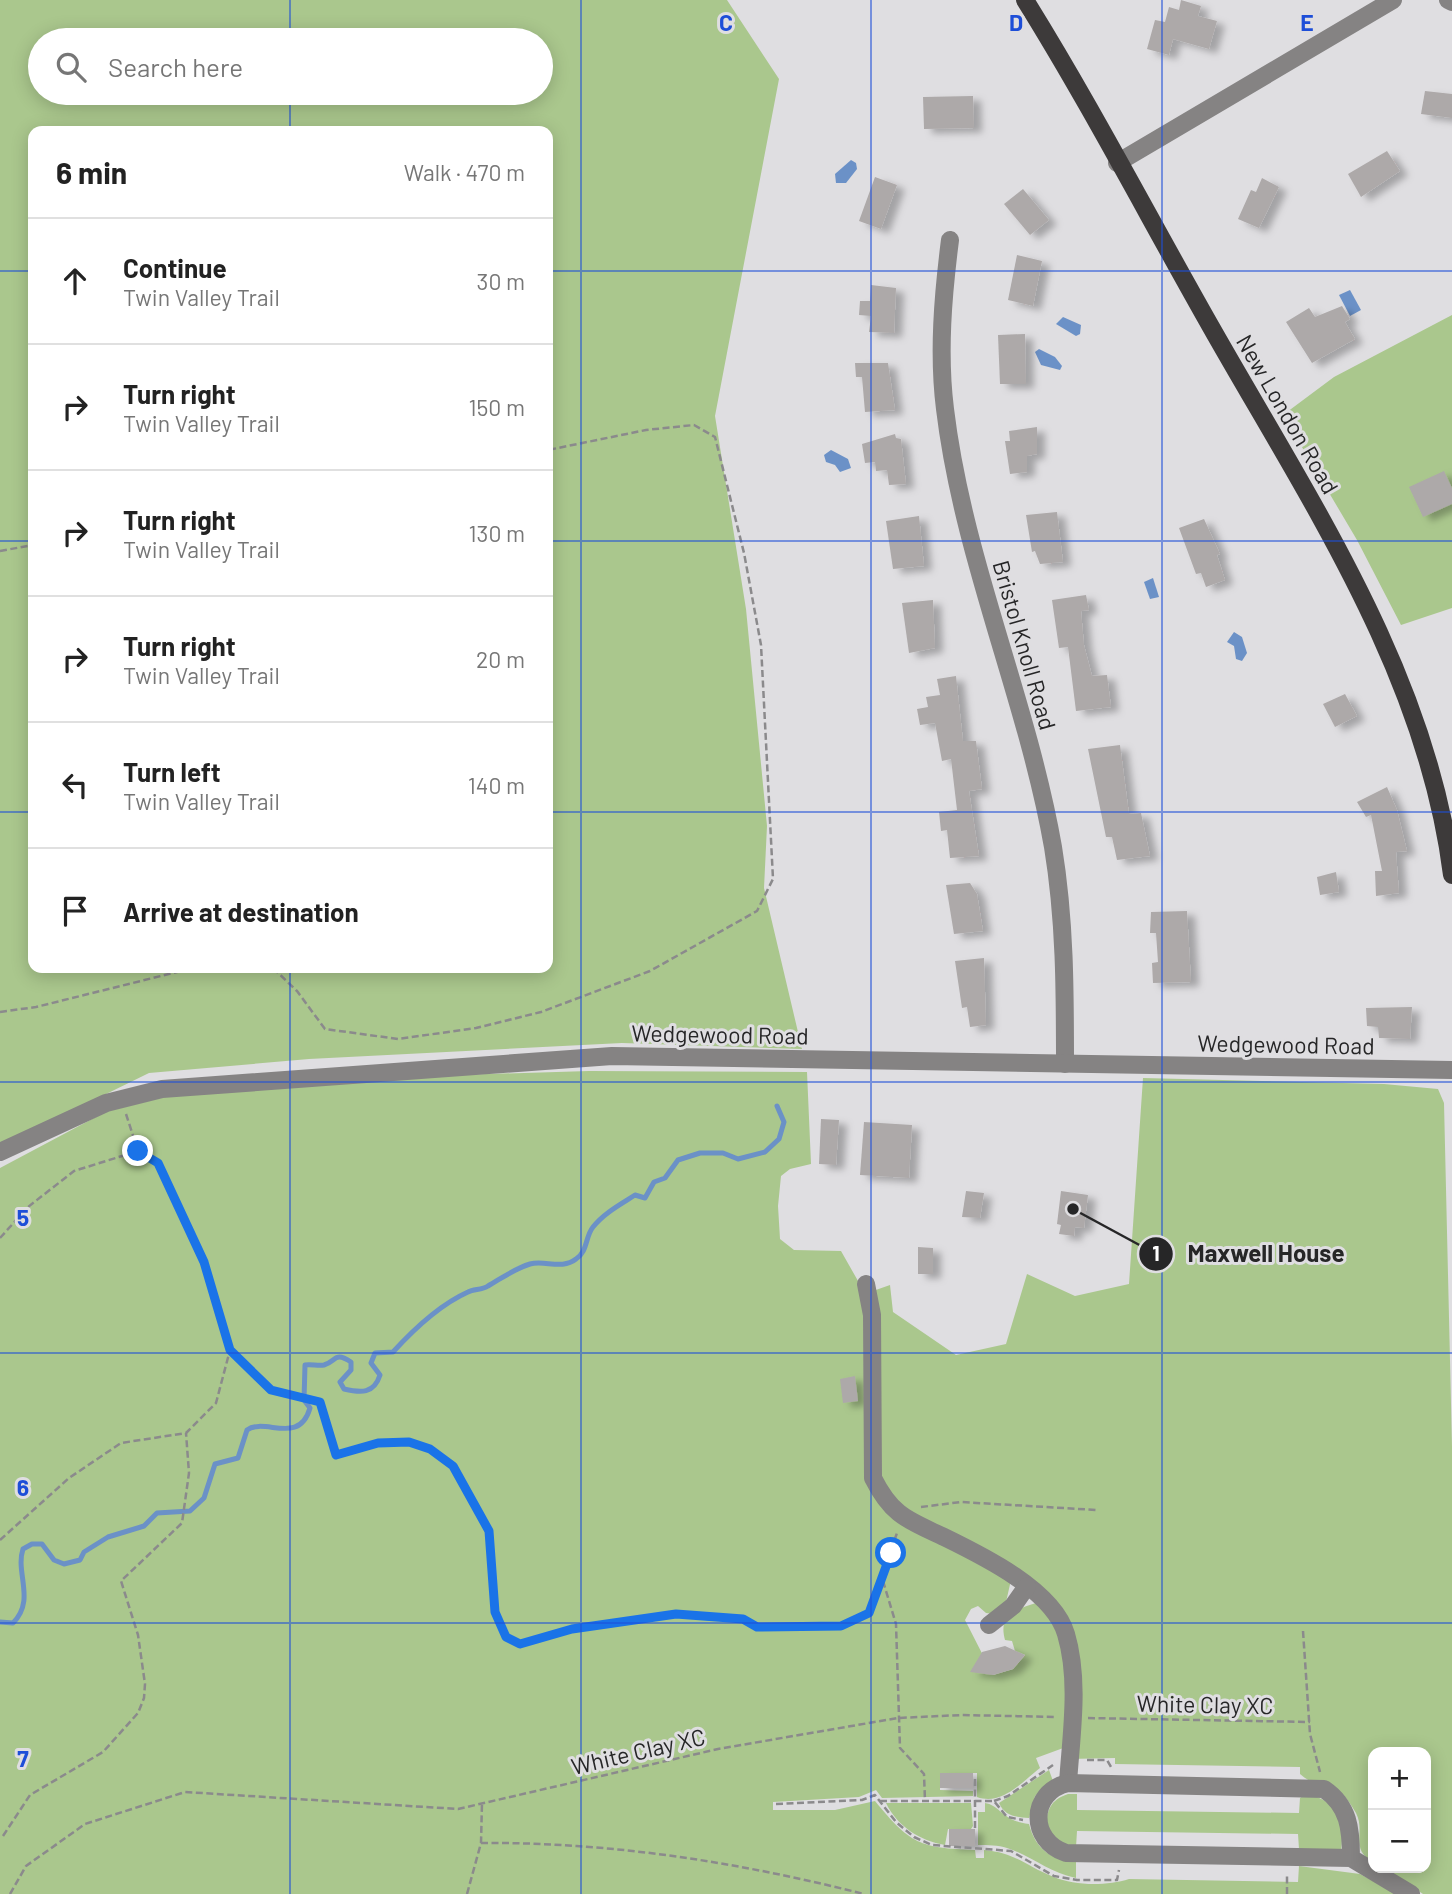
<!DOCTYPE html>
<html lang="en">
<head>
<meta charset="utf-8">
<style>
	:root { --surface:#fff; --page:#f6f6f6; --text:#222; --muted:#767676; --line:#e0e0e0 }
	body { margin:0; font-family:Barlow,sans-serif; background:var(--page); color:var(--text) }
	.controls { position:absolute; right:21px; bottom:21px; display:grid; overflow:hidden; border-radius:14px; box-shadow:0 4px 18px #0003 }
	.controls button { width:63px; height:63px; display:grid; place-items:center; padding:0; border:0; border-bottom:2px solid var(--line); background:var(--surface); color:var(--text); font:35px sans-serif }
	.stop { position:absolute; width:21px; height:21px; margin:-16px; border:5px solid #1a73e8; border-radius:50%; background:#fff }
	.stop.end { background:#1a73e8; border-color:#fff; box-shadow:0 2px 7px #0008 }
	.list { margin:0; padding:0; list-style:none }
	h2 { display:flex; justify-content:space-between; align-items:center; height:91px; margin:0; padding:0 28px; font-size:30px }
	h2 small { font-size:23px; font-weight:400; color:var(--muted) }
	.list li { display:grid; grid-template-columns:46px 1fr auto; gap:21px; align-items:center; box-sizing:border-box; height:126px; padding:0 28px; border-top:2px solid var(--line) }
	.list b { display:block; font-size:26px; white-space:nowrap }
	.list p { margin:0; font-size:23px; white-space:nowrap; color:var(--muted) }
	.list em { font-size:23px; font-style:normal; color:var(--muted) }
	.icon { flex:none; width:38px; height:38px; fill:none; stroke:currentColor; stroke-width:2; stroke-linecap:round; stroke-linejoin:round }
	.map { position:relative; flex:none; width:1452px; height:1894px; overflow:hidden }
	.search { position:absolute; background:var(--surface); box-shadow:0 4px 18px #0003; left:28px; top:28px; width:525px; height:77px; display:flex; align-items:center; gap:18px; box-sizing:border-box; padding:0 24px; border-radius:38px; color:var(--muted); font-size:26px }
	.panel { position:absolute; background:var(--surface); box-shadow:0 4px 18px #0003; left:28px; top:126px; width:525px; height:847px; border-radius:14px }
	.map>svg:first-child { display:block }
</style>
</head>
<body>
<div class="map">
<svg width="1452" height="1894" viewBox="0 0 1452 1894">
	<defs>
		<filter id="shadow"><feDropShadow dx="8" dy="4.5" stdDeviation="3.5" flood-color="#0004"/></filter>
	</defs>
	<rect width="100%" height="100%" fill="#dfdee1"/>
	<g fill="#aac78d" fill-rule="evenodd">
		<path d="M0,0H727L779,79L715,416L746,609L767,826L764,888L802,1049L622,1043L309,1059L149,1073L0,1146ZM40,40H541V93H40ZM33,131H548V968H33Z"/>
		<path d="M1452,315V608L1401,625L1357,540L1283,415L1334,377Z"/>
		<path d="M589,1071L807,1072L811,1164L790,1169L781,1176L778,1206L780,1239L794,1250L841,1251L862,1288L873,1291L890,1285L893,1312L956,1355L1006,1344L1027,1274L1075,1296L1129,1284L1143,1078L1384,1084L1438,1089L1444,1103L1452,1446V1894H1423L1384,1868H1426V1752H1373V1862C1349,1849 1366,1832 1356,1813C1333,1772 1324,1795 1300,1774V1767L1115,1764V1758L1068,1759L1066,1747L1036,1758L1040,1768C1022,1782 1002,1806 977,1797V1773H940V1790L973,1791V1796L882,1798L876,1790L859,1797L773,1802V1810H835L875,1801C910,1844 920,1848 975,1850L976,1858H984V1850C1017,1853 1025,1866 1054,1877C1075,1886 1107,1886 1129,1879L1298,1882L1299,1866L1360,1874L1397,1894H0V1168L109,1110L166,1095L455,1075ZM1011,1580L1036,1603C1015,1610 998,1614 1005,1640L1012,1641L1015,1651L1025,1655L1013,1669L993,1675L965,1620L971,1609L978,1606L986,1613L994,1614L1006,1602Z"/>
		<path d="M1049,1770L1053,1781L1035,1796L1029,1818C1015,1817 1005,1816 999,1803Z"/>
		<path d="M1068,1794H1077V1810L1299,1813L1300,1798L1306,1794C1338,1800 1345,1822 1341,1851L1299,1849L1298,1834L1077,1831L1076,1847L1060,1845L1046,1827C1047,1810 1050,1800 1068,1794Z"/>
		<path d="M886,1803H971L973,1826L971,1829H948L945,1845C920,1841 897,1826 886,1803Z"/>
		<path d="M985,1803C1000,1805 1002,1821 1029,1824C1035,1848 1051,1861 1076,1861V1878C1049,1873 1032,1856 1007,1848C998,1845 988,1845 978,1845V1812H985Z"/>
	</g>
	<g fill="#6b91c7">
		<path d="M851,160L856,163L857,169L846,183H836L835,174Z"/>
		<path d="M1350,290L1361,310L1350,316L1339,295Z"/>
		<path d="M1063,317L1081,325L1080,334L1076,336L1056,324Z"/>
		<path d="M1039,349L1055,357L1062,366L1060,370L1041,365L1035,352Z"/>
		<path d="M831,450L848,459L851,468L840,472L835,465L826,462L824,455Z"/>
		<path d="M1153,578L1159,597L1150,599L1144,582Z"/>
		<path d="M1234,632L1242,637L1247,653L1242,661L1236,659L1234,646L1227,642Z"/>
	</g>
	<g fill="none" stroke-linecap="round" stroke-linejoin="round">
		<path stroke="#6b91c7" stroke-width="5" d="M0,1622L13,1623C36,1600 15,1573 23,1549L32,1544H42L54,1560L64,1564L80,1560L84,1552L108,1537L144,1526L157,1513L190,1511L204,1498L215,1464L238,1458L247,1430C265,1417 299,1446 310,1408L304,1400L305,1365C311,1364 318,1366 324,1365C337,1361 334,1351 351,1362V1370L340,1382L344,1389C361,1393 374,1394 380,1375L371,1363L375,1353L393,1352C414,1329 439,1305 468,1292C474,1289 482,1290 488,1286C502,1278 514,1269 530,1264C545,1260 562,1270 576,1259C588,1251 585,1237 593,1227C604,1213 621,1204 635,1195L645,1198L654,1182L665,1178L678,1160L700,1153H723L738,1159L765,1152L779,1139L784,1122L777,1106"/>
	</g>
	<g fill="#ada9a9" filter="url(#shadow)">
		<path d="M1181,0L1201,6L1198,16L1217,21L1209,49L1173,39L1169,55L1147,49L1155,20L1165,22L1169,7L1179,10Z"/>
		<path d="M1425,91L1452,94V118L1421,114Z"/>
		<path d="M973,96L974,128L924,129L923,97Z"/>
		<path d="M1387,151L1400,171L1361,197L1348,174Z"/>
		<path d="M875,177L897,185L881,229L859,221Z"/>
		<path d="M1262,178L1279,187L1259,228L1238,219L1251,190L1256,192Z"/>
		<path d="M1023,189L1049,220L1030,235L1004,204Z"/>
		<path d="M1017,255L1042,261L1033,306L1008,300Z"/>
		<path d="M871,285L896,288L894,333L869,332L871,316L859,315L860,301H870Z"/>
		<path d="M1342,306L1350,319L1345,322L1355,339L1312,363L1286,322L1309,308L1315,317Z"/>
		<path d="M1025,334L1026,384H1000L998,335Z"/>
		<path d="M855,363H888L895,410L865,412L862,377H856Z"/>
		<path d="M1037,427V454L1027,456V472L1010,474L1005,441H1010L1009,431Z"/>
		<path d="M895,434L896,438L901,439L906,484L889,485L887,470L876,471L875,462L865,463L862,444Z"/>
		<path d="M1444,471L1452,488V504L1423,517L1409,487Z"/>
		<path d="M1057,512L1063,562L1040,564L1035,551L1032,552L1026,515Z"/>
		<path d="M919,516L924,566L893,569L886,521Z"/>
		<path d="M1204,519L1220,554L1217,555L1225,580L1206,587L1201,573L1196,574L1179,528Z"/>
		<path d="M1086,595L1089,610L1081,611L1084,645L1092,676L1107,675L1111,707L1076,711L1068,647L1059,648L1052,600Z"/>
		<path d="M933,600L935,648L909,653L902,603Z"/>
		<path d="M956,676L963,741H976L982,789L969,791L979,856L950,858L947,830L941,831L939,812L957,810L951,759L942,761L935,723L920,725L917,709L928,707L926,697L940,695L937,679Z"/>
		<path d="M1345,694L1357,716L1335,727L1323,704Z"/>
		<path d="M1120,745L1129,814L1141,813L1150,856L1117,860L1112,837H1106L1088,749Z"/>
		<path d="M1387,787L1397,810L1407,851L1396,852L1399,893L1376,896L1375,871H1382L1371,815L1366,817L1357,802Z"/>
		<path d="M1336,872L1339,892L1320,895L1317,877Z"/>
		<path d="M970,883L977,894L983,931L954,934L946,885Z"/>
		<path d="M1187,911L1191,982L1153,983L1152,963L1158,962L1156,933H1150L1151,912Z"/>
		<path d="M984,958L986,1025L970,1027L967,1007L962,1008L955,961Z"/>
		<path d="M1412,1007L1410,1039L1379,1038L1378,1027L1367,1026L1366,1008Z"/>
		<path d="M821,1119L839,1120L836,1165L819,1164Z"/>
		<path d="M864,1122L912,1125L909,1178L860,1175Z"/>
		<path d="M966,1191L984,1193L980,1218L962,1217Z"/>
		<path d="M1061,1191L1088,1195L1084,1228L1075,1227L1074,1236L1059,1234L1061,1225L1057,1224Z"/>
		<path d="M918,1247L933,1248V1274H918Z"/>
		<path d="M855,1376L858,1401L843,1403L840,1379Z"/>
		<path d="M1005,1646L1025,1655L1013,1669L993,1675L970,1672L982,1652Z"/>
		<rect x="940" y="1773" width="33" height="15"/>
		<rect x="949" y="1829" width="26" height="17"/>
	</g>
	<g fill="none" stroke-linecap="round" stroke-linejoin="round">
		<g stroke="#8b8a8c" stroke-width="2.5" stroke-dasharray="7 3.5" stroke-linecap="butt">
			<path d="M0,551L33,545"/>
			<path d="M273,968L297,991L325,1029L398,1039L476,1028L541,1012L650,971L757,911L773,879L761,645L744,553L715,437L694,425L646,430L548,450"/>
			<path d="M0,1012L36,1007L193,968"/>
			<path d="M126,1114L138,1151"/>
			<path d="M0,1238L28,1207L74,1171L138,1151L158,1163L204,1262L231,1350L271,1390L320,1402L336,1455L378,1443L409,1442L430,1449L453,1466L489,1531L495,1612L506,1637L520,1644L572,1629L676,1614L743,1619L757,1627L841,1626L869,1613L897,1533"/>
			<path d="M921,1507L961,1502L1096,1510"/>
			<path d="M0,1540L69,1478L121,1443L186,1433L216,1403L230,1350"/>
			<path d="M883,1581L896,1624L900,1748L924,1774L925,1801"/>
			<path d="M1303,1631L1310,1734L1320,1772"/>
			<path d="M1088,1718L1310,1722"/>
			<path d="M1087,1760H1107L1111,1767"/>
			<path d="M880,1801H994L1007,1817L1023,1820"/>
			<path d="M994,1801L1008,1796L1053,1765"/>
			<path d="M776,1804L862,1800L875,1795L896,1822L914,1837L932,1845L1011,1851L1054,1876L1077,1880H1117L1119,1870"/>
			<path d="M975,1828V1776"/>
			<path d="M3,1836L30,1795L103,1752L138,1713L144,1698L145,1684L138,1635L121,1581L182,1523L189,1473L186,1433"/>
			<path d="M481,1843C610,1842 738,1862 864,1894"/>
			<path d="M10,1894L26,1866L85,1824L185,1792L458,1809L718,1749L898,1718L962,1715L1057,1717"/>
			<path d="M467,1894L481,1843L482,1803"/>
			<path d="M1287,1894V1874"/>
		</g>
		<g stroke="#858383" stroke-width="18">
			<path d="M1448,0L1452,2"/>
			<path d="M1117,163L1393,0"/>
			<path d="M950,240C943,295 938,353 945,409C963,559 1027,699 1053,847C1065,920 1065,991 1065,1064"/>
			<path d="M0,1152L106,1103L162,1089L612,1056L1452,1070"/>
			<path d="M866,1284L872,1315L873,1478C892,1516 908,1520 944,1537C983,1556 1053,1590 1066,1634C1080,1681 1071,1736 1068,1783"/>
			<path d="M989,1625L1013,1606L1027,1586"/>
			<path d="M1351,1858C1351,1829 1349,1806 1324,1789L1068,1783C1029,1792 1029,1841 1066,1853L1351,1858L1411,1894"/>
		</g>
		<path stroke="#3d3a3a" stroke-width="18" d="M1025,0C1091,106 1149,218 1211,327C1309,500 1427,673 1452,875"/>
	</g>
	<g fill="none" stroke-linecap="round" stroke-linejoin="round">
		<path stroke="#1a73e8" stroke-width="9" d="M138,1151L158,1163L204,1262L230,1350L271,1390L320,1402L336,1455L378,1443L409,1442L430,1449L453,1466L489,1531L495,1612L506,1637L520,1644L572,1629L676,1614L743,1619L757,1627L841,1626L869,1613L891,1553"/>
	</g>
	<path fill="none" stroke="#1d4ed8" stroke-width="2" stroke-opacity="0.55" d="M290,0V40M581,0V1894M871,0V1894M1162,0V1894M290,93V131M0,271H33M548,271H1452M0,541H33M548,541H1452M0,812H33M548,812H1452M290,968V1894M0,1082H1452M0,1353H1452M0,1623H1452"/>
	<g text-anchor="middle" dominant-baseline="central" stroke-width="6" stroke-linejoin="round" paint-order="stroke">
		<g font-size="23" fill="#262627" stroke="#dfdee1">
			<text transform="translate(1288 414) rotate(60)">New London Road</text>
			<text transform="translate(1025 645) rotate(74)">Bristol Knoll Road</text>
			<text transform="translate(720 1034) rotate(1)">Wedgewood Road</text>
			<text transform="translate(1286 1044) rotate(1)">Wedgewood Road</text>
			<text transform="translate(1205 1704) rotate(1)">White Clay XC</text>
			<text transform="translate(638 1751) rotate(-13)">White Clay XC</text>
		</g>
	</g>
	<g font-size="23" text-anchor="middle" font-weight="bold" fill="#1d4ed8" stroke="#dfdee1" stroke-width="6" stroke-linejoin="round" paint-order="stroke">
		<text x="726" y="31">C</text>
		<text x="1016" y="31">D</text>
		<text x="1307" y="31">E</text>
		<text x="23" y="1226">5</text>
		<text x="23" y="1496">6</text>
		<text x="23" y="1767">7</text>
	</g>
	<path fill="none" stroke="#262627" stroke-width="2.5" d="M1073 1209L1156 1254"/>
	<g fill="#262627" stroke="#dfdee1" stroke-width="2.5">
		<circle cx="1073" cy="1209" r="7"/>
		<circle cx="1156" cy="1254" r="18"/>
	</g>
	<g font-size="21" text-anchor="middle" font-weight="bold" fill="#fff">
		<text x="1156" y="1261">1</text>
	</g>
	<g font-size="24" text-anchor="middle" font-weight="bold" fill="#262627" stroke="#dfdee1" stroke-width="6" stroke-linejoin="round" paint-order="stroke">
		<text x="1266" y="1262">Maxwell House</text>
	</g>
</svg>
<div class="controls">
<button>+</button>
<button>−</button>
</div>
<div class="stop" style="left:891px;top:1553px"></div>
<div class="stop end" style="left:138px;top:1151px"></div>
<div class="search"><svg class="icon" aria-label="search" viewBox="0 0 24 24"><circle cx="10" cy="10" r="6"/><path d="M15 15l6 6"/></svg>Search here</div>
<section class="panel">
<h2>6 min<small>Walk · 470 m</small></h2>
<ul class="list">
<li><svg class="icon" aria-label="ahead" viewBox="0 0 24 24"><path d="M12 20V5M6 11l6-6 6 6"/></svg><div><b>Continue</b><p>Twin Valley Trail</p></div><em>30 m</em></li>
<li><svg class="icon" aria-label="right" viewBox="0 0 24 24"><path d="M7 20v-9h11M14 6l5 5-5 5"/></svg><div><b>Turn right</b><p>Twin Valley Trail</p></div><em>150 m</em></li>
<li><svg class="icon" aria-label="right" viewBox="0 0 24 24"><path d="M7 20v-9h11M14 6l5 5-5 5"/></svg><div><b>Turn right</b><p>Twin Valley Trail</p></div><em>130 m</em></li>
<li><svg class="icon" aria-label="right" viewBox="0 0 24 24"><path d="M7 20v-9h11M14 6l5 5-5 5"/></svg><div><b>Turn right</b><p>Twin Valley Trail</p></div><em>20 m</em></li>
<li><svg class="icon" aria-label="left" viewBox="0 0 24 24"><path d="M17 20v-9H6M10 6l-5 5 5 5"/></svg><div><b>Turn left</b><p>Twin Valley Trail</p></div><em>140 m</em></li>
<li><svg class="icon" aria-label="arrive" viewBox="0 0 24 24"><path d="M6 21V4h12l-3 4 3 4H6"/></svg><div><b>Arrive at destination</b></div></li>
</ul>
</section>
</div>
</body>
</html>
